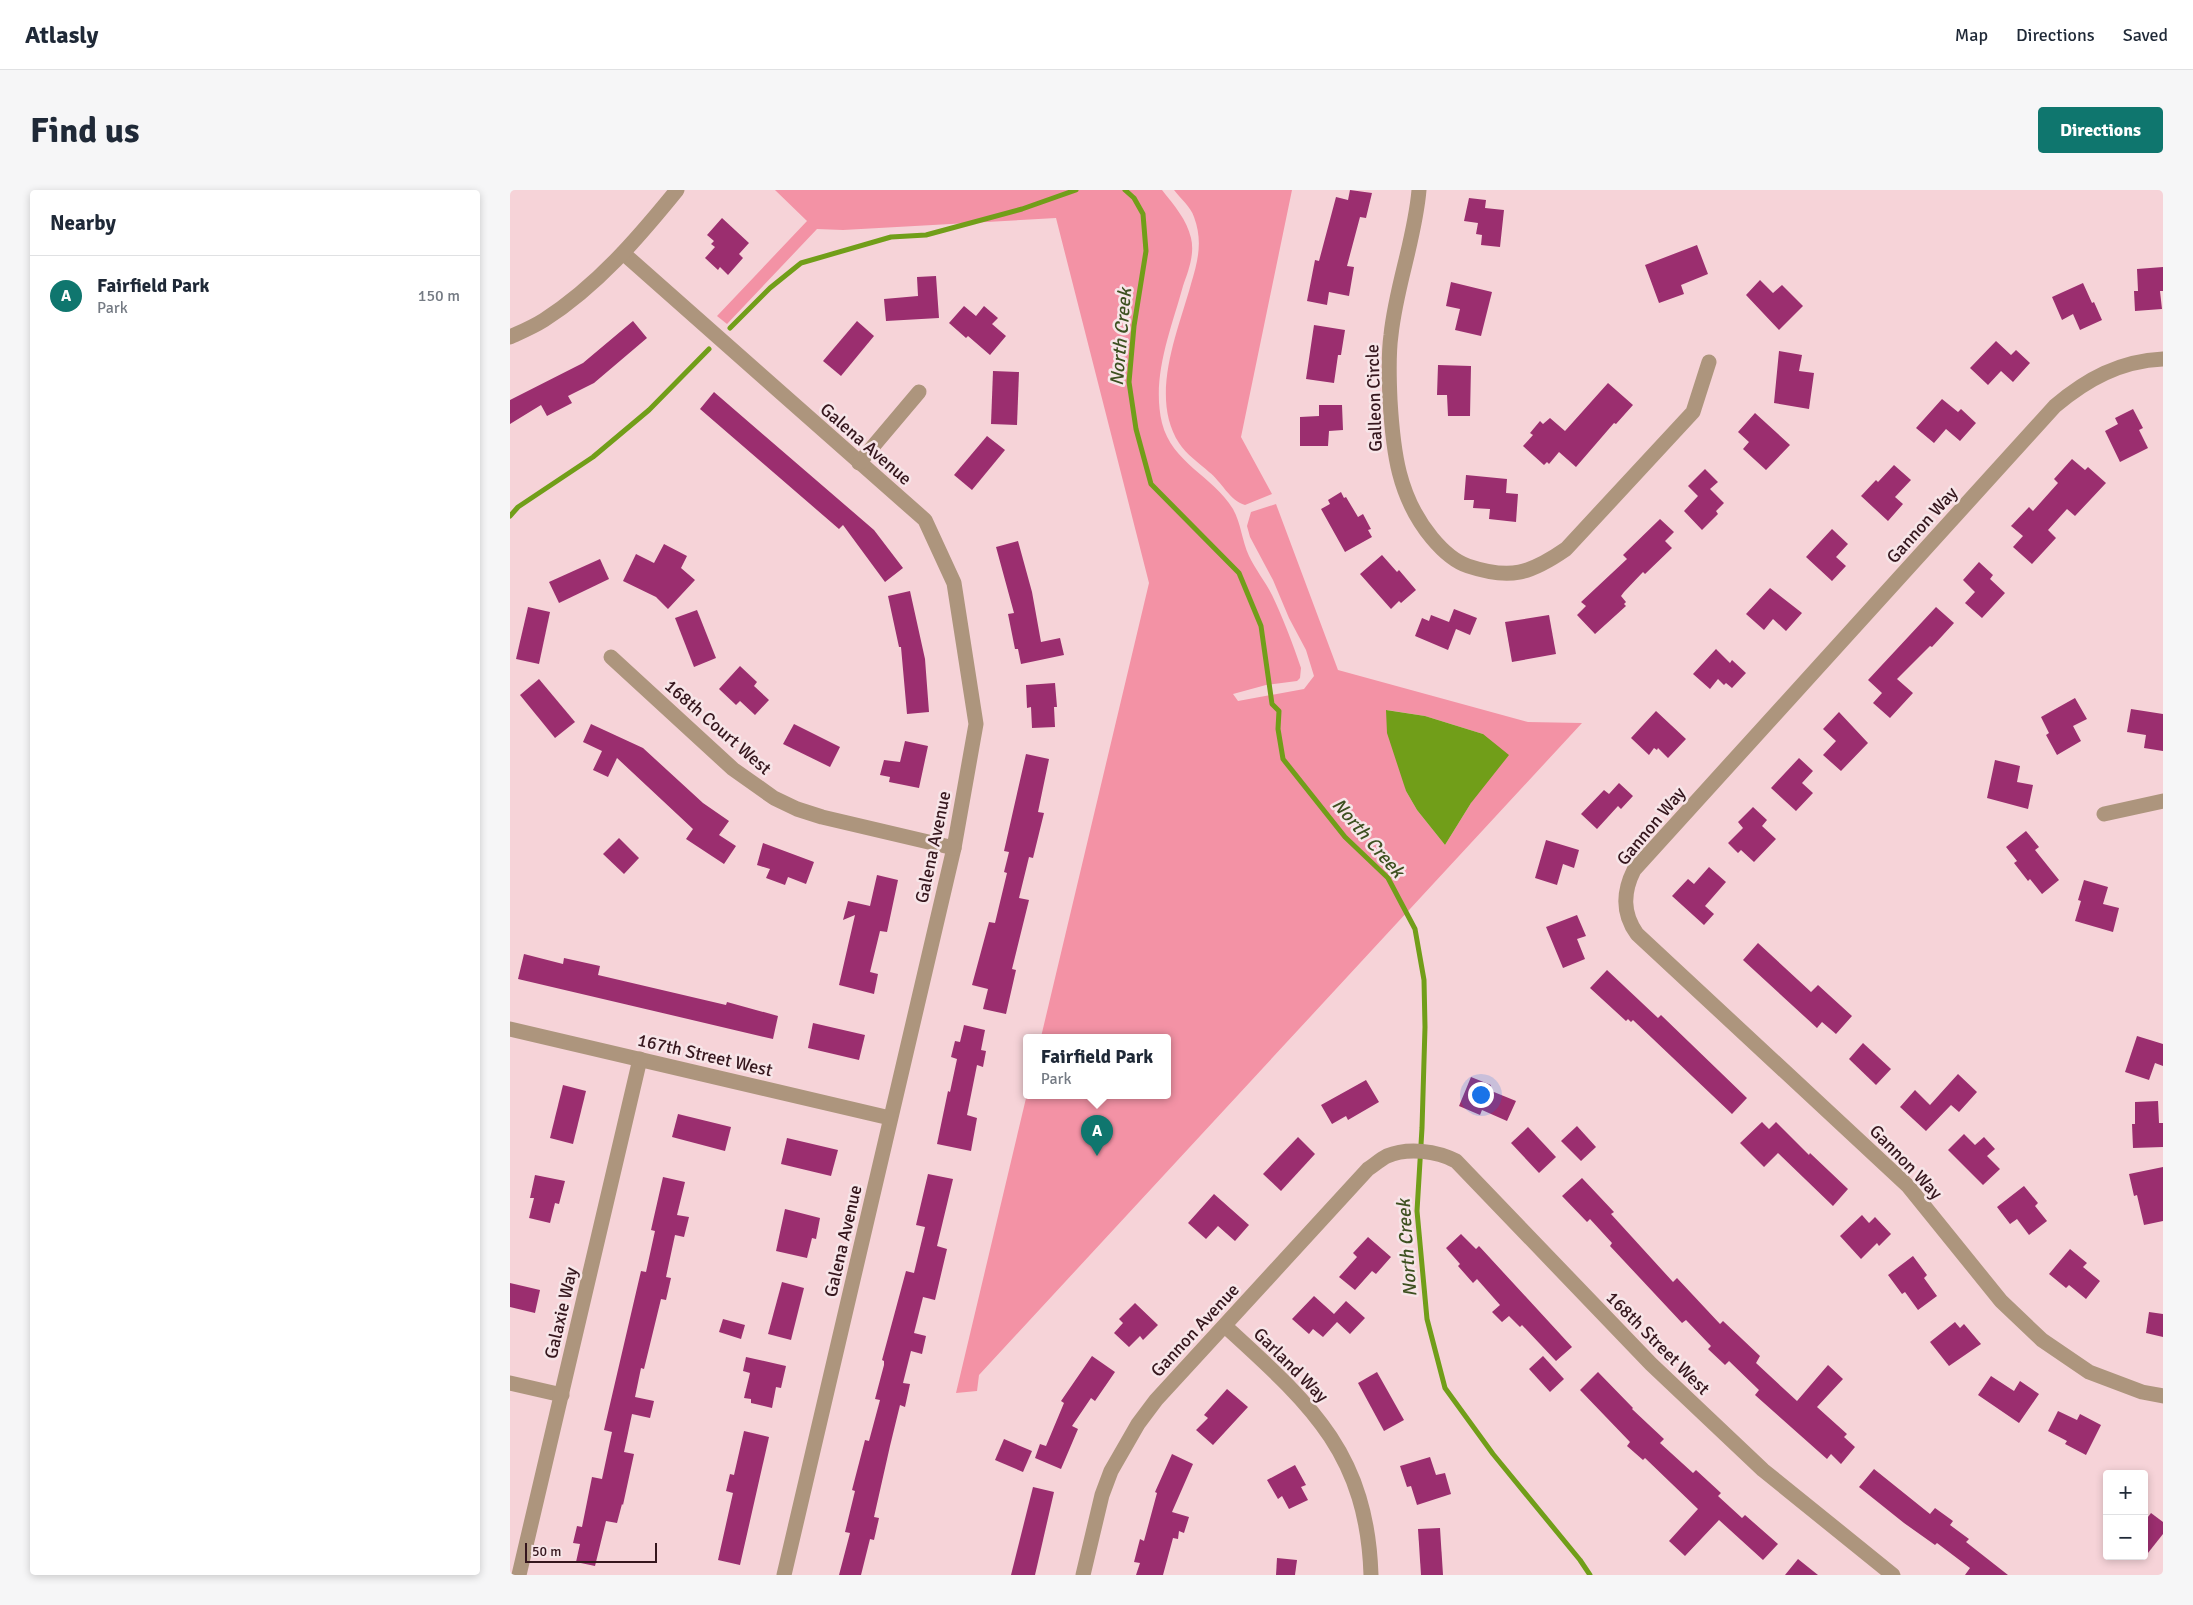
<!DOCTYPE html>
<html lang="en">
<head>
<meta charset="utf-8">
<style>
	:root { --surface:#fff; --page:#f6f6f7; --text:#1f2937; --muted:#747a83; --line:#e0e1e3; --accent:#0f766e }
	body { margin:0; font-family:Signika,sans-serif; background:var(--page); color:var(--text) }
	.controls { position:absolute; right:15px; bottom:15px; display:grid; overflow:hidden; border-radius:5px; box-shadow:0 2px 8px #0003 }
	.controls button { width:45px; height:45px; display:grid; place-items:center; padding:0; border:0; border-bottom:1px solid var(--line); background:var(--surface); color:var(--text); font:25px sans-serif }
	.scale { position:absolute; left:15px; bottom:12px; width:132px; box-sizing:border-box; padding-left:5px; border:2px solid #35161d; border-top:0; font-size:14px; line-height:18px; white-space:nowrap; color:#35161d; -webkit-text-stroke:4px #f7e5e8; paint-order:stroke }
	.you { position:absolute; left:970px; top:904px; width:18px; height:18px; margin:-12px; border:4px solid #fff; border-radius:50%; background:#1a73e8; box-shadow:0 0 0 8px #1a73e833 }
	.badge { display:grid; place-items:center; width:32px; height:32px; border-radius:50%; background:var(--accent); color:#fff; font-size:16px; font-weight:700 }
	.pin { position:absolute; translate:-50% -41px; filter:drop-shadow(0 1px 2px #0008) }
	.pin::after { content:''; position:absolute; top:26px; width:18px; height:15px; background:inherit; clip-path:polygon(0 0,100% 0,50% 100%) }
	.popup { position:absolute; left:513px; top:844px; width:148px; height:65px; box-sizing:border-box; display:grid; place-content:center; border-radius:5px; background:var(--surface); filter:drop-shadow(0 1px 4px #0005); font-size:16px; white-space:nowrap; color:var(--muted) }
	.popup b { font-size:19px; color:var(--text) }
	.popup::after { content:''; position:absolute; left:50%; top:100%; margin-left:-10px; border:10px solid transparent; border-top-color:var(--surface) }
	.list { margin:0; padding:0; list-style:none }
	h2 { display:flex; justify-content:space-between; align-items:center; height:65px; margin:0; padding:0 20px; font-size:21px }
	h2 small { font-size:16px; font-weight:400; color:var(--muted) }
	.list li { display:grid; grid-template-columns:32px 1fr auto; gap:15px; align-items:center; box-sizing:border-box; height:80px; padding:0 20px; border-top:1px solid var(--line) }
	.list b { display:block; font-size:19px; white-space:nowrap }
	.list p { margin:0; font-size:16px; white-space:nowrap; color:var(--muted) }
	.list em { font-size:16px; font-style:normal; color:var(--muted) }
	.map { position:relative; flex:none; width:1653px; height:1385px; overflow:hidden; border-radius:5px }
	header { display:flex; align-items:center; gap:30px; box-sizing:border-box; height:70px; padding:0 25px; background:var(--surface); border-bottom:1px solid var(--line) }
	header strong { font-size:24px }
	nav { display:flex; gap:28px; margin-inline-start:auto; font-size:18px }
	.intro { display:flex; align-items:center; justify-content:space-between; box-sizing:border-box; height:120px; padding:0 30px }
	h1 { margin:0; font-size:35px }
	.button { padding:12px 22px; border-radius:5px; background:var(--accent); color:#fff; font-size:18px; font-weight:700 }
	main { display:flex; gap:30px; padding:0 30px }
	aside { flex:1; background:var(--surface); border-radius:5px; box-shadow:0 2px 8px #0003 }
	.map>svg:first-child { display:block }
</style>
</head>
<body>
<header>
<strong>Atlasly</strong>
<nav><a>Map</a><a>Directions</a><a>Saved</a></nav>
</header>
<div class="intro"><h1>Find us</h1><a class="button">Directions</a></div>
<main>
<aside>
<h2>Nearby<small></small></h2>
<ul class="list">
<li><span class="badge">A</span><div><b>Fairfield Park</b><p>Park</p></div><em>150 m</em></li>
</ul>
</aside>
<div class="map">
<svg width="1653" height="1385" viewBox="0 0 1653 1385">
	<rect width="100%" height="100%" fill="#f6d3d8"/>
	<g fill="#f392a5" fill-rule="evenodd">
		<path d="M265,0H652C664,15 677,30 681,48C685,64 678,82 673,96C661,140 641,187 652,233C662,273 703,286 723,319C731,333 732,351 739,366C745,379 755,391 762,405C773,428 783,454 791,478L790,488L787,491L756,495L723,504L728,511L794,499L804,486L796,460L779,428L763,390L740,347L737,336L741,322L766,314L828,480L1018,532L1072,533L469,1185L467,1201L446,1203L517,904L657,905V847H531L639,393L546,28L333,40L307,39L217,134L207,126L297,31ZM877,520L915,526L973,544L961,613L935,655L907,620L896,601Z"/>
		<path d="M664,0H782L731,247L762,304L735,315C720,311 711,291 699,282C689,273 676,264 669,253C639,206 668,142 681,94C688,71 693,51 684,27C681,17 670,8 664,0Z"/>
	</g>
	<path fill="#719e19" d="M876,520L915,526L973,544L999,565L961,613L935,655L907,620L896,601L877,543Z"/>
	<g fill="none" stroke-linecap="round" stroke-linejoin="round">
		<g stroke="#719e19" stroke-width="5">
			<path d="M615,0L624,8L633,24L636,61L624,136L619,192L626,239L641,294L729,383L751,436L762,514L769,521L768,539L773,569L835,647L878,688L905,739L914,790L915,837L912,938L907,1021L917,1129L935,1198L983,1264L1070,1370L1080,1385"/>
			<path d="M220,138L260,98L291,73L381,47L416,45L512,19L566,0"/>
			<path d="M0,326L8,317L83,267L139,220L199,159"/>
		</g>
	</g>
	<g fill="#9b2e6f">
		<path d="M840,0L862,3L856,28L850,27L837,76L844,77L839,106L819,102L817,115L797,111L805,70L809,71L826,7L838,10Z"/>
		<path d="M959,8L976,10L975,18L994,20L990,57L971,55L972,45L966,44L968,33L954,31Z"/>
		<path d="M212,28L239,53L229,64L233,68L218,85L210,77L208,80L195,68L205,57L201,54L204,51L197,45Z"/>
		<path d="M1187,55L1198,84L1171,95L1174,104L1149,113L1135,75Z"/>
		<path d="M1653,77V101H1650L1652,119L1625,121L1624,101H1628L1627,79Z"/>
		<path d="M426,86L429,128L376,131L374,109L408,106L407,87Z"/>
		<path d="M1250,90L1263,103L1272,95L1293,116L1269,140L1236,105Z"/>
		<path d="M941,92L982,102L971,146L945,140L950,119L936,116Z"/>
		<path d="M1573,93L1582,113L1584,112L1592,130L1570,140L1563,124L1552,130L1542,107Z"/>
		<path d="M454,116L466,126L474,116L488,128L482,134L496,146L480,165L458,146L456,148L439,133Z"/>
		<path d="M123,131L137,148L84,193L58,206L62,213L37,226L31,215L0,234V210L73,173Z"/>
		<path d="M347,131L364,146L331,186L313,171Z"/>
		<path d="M804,135L835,140L831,165H828L824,193L796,189Z"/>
		<path d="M1486,151L1501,165L1506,160L1520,173L1503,192L1491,181L1478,195L1460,178Z"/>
		<path d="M1269,161L1292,165L1289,181L1304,183L1299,219L1264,213Z"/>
		<path d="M928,175L961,176L960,226H938L937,205H927Z"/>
		<path d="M483,181L509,182L507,235L481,234Z"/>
		<path d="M1098,193L1123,215L1106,234L1104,233L1066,277L1049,262L1039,274L1037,272L1034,275L1013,256L1023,245L1020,243L1030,231L1033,234L1040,228L1055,241Z"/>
		<path d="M204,202L364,340L393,378L375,392L333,335L329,339L190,219Z"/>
		<path d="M1432,209L1448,222L1451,219L1466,233L1450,251L1436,239L1424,253L1406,238Z"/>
		<path d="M809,215H832L833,240L819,241L818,256H790V227L809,226Z"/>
		<path d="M1623,219L1633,238L1629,240L1638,258L1610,272L1595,241L1608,234L1605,228Z"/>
		<path d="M1245,223L1280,255L1256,280L1233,259L1239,252L1228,242Z"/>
		<path d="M477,246L495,260L462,300L444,285Z"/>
		<path d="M1562,269L1575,280L1578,277L1596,293L1565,326L1557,319L1538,340L1546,348L1522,374L1503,357L1513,346L1501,336L1519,317L1523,321L1548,293L1544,289Z"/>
		<path d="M1384,275L1401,290L1385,307L1393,314L1378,331L1351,306L1366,290L1368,292Z"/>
		<path d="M1195,279L1208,292L1200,299L1214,313L1206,321L1208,324L1192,340L1174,321L1188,306L1178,296Z"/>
		<path d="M956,285L997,289L996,303L1008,304L1006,332L979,329L980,319L963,318L964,310H954Z"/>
		<path d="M831,302L834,308L836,307L848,327L853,324L861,339L858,340L862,347L835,362L811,319L820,314L818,310Z"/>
		<path d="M1150,329L1164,342L1155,351L1162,358L1135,384L1133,382L1114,402L1111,406L1116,412L1114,414L1116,416L1085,444L1067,425L1076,416L1071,412L1117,369L1113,365Z"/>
		<path d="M1322,339L1338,354L1326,367L1336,376L1322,391L1296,367Z"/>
		<path d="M508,351L522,402L531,452L550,448L554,465L511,474L508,459H505L498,424L504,423L486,357Z"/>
		<path d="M154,354L177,366L171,378L185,390L158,419L146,407L113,391L126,364L144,373Z"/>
		<path d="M872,365L887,382L889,380L906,400L891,413L889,411L881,419L850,384Z"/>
		<path d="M90,369L99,389L49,413L39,392Z"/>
		<path d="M1469,372L1483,385L1480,389L1495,403L1472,428L1455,413L1465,402L1453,390Z"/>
		<path d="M1260,398L1292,423L1276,441L1263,429L1254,440L1236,424Z"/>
		<path d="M400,401L415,469L419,522L397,524L391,457H389L378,406Z"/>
		<path d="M18,417L40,422L29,474L6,469Z"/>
		<path d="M1426,417L1444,433L1422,457L1420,456L1387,489L1403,503L1380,528L1363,513L1372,503L1358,490Z"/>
		<path d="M944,419L967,428L960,445L946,439L938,460L905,446L912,428L919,431L921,425L939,432Z"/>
		<path d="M187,420L206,468L184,477L165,428Z"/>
		<path d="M1039,425L1046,464L1002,472L995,432Z"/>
		<path d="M1206,459L1220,473L1222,470L1236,483L1222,498L1216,493L1214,495L1208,489L1200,499L1183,484Z"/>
		<path d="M230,476L247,492L244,496L259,510L245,525L230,511L226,515L209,499Z"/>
		<path d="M29,489L65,532L45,548L10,505Z"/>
		<path d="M545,493L547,517H544L545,537L522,538L521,517L517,518L516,495Z"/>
		<path d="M1565,508L1577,529L1563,536L1571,551L1547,565L1536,545L1539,543L1531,527Z"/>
		<path d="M1621,519L1653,524V561L1634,558L1636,545L1617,542Z"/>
		<path d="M1146,521L1176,549L1158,568L1148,558L1147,560L1144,558L1139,565L1121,548Z"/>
		<path d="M1329,522L1358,553L1331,581L1313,565L1326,551L1313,539Z"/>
		<path d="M81,534L133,558L193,613L219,631L209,645L226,656L214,674L176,649L183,639L107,568L98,587L83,580L92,561L73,552Z"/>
		<path d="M284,534L330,557L320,577L273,554Z"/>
		<path d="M395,551L418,556L409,598L379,592L380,587L370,585L374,570L390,572Z"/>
		<path d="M516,564L539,569L528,622L534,623L523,668L519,667L509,708L519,710L502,779L506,780L496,824L473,819L478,799L462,795L479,732L485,733L497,683L494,682L499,662L494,661Z"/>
		<path d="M1289,568L1303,581L1292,593L1303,603L1286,621L1261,598Z"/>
		<path d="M1485,570L1510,576L1507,592L1523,595L1518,619L1477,608Z"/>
		<path d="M1109,593L1123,606L1111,619L1108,616L1087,639L1071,624L1094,600L1099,604Z"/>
		<path d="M1243,617L1257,630L1252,636L1266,649L1244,672L1231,660L1228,663L1218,653L1233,638L1228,632Z"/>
		<path d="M1516,641L1529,657L1525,660L1549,690L1532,704L1520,689L1518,691L1504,673L1507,671L1496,657Z"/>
		<path d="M109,648L129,668L114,684L93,664Z"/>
		<path d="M1036,650L1069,660L1064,678L1053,674L1047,695L1025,688Z"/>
		<path d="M253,653L304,672L296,694L278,687L275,695L256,688L260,679L247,675Z"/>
		<path d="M1199,677L1216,692L1195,716L1204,724L1194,735L1162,706L1178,689L1184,694Z"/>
		<path d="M367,685L388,690L377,742L370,741L360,782L368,784L364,804L329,795L345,725L333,730L338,711L360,716Z"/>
		<path d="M1574,690L1598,697L1593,714L1609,718L1603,742L1565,731L1571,711L1568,710Z"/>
		<path d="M1067,725L1076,746L1067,749L1075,769L1053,778L1036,737Z"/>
		<path d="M1248,753L1301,802L1308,795L1342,826L1326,844L1312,832L1307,838L1233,770Z"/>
		<path d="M14,764L53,774L54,768L90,776L88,785L216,815L217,812L268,826L263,849L8,789Z"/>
		<path d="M1097,780L1148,828L1151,825L1237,908L1222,924L1123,830L1121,832L1118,829L1116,831L1080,798Z"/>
		<path d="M303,833L355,845L349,870L298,858Z"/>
		<path d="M454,835L475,840L471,860L476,861L473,877L467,875L457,925L467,928L461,961L427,954L438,901L440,902L447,869L441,867L445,851L450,852Z"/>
		<path d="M1627,846L1653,854V876L1645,873L1639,890L1615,882Z"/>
		<path d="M1353,853L1381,879L1366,895L1339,869Z"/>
		<path d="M1448,884L1467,902L1449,922L1441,915L1416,941L1390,917L1405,900L1420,915Z"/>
		<path d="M961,887L981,895L979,900L1006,911L997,931L972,920L970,925L949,916Z"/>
		<path d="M856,890L869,912L838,930L836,926L822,934L811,915Z"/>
		<path d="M53,895L76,901L63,954L40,948Z"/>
		<path d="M1648,911L1649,933H1653V957L1623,958L1622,934H1625V912Z"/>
		<path d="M168,924L221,937L215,961L162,947Z"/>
		<path d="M1252,932L1259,939L1266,932L1299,965L1300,963L1338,999L1323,1016L1268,963L1254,977L1230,953Z"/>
		<path d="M1067,936L1086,957L1071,971L1051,951Z"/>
		<path d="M1018,937L1046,967L1029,983L1001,953Z"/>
		<path d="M1454,944L1465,955L1474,947L1485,959L1477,966L1490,979L1473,995L1438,960Z"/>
		<path d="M788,947L805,964L771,1001L753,984Z"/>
		<path d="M277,948L328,960L321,986L271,974Z"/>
		<path d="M1653,977V1031L1634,1035L1627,1005L1624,1006L1619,984Z"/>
		<path d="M418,984L443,989L427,1056L437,1059L425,1110L413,1107L404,1143L416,1146L412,1164L401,1161L393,1193L400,1194L395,1217L390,1215L380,1256L364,1327L369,1328L364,1350L360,1349L351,1385H329L340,1343L335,1342L345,1301L342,1300L355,1250L359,1251L370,1210L365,1209L374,1175V1171L372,1170L396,1081L404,1083L415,1037L406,1035Z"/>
		<path d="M25,985L55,991L49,1014L45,1013L40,1033L19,1028L24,1008H20Z"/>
		<path d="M153,987L175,992L167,1025L179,1027L174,1047L165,1045L156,1087L161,1088L156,1110L151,1109L134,1179L131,1178L125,1207L144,1211L140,1228L122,1224L114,1262L124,1264L113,1315L112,1314L107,1333L96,1331L85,1376L66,1372L70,1354L63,1353L67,1336L72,1337L82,1287L92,1289L102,1242L94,1240L131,1081L136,1082L145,1041L141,1040Z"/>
		<path d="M1072,988L1104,1022L1101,1024L1163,1092L1167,1088L1210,1134L1213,1131L1250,1166L1246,1173L1287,1211L1318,1175L1333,1189L1307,1217L1337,1244L1334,1247L1345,1257L1331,1274L1321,1264L1317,1269L1245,1205L1249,1200L1219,1171L1215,1175L1198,1159L1201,1156L1176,1130L1172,1133L1100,1056L1102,1053L1080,1029L1077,1032L1052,1006Z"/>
		<path d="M1514,996L1528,1013L1525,1016L1537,1031L1519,1045L1507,1029L1500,1034L1487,1017Z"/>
		<path d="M704,1004L739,1035L725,1051L708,1036L696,1049L678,1033Z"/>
		<path d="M275,1019L310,1028L306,1049L302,1048L297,1068L266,1061Z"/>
		<path d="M1352,1025L1359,1033L1365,1027L1381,1044L1369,1056L1367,1053L1351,1069L1330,1046Z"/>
		<path d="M951,1044L966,1059L969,1056L1062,1157L1046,1171L1012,1135L1010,1137L999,1126L992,1132L982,1122L990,1115L967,1089L963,1093L948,1076L950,1074L936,1058Z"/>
		<path d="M858,1047L881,1067L866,1084L862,1081L845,1100L829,1087L847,1067L843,1063Z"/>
		<path d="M1560,1059L1577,1073L1573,1077L1590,1091L1576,1109L1559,1095L1556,1098L1539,1084Z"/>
		<path d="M1403,1066L1417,1085L1414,1088L1427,1106L1408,1120L1395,1102L1392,1104L1378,1085Z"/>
		<path d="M272,1092L294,1098L281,1150L258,1144Z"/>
		<path d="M0,1093L30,1100L25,1123L0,1117Z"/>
		<path d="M804,1106L824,1124L836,1111L855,1128L840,1144L827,1132L813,1147L803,1139L799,1144L782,1129Z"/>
		<path d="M625,1113L648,1135L633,1150L630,1146L619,1157L604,1143L613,1133L609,1129Z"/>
		<path d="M1639,1122L1653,1124V1147L1636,1143Z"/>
		<path d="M213,1129L235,1135L231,1149L209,1142Z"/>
		<path d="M1445,1132L1450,1138L1454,1134L1471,1154L1439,1176L1420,1152Z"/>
		<path d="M582,1166L605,1182L585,1211L581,1208L562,1236L568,1239L551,1279L525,1268L530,1254L536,1256L554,1213L551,1211Z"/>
		<path d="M1033,1166L1054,1189L1040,1202L1019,1179Z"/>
		<path d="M236,1167L276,1176L271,1198L266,1197L262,1218L241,1213V1209L234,1208L240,1183L233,1181Z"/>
		<path d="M867,1182L894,1230L874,1241L848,1193Z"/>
		<path d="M1088,1182L1123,1218L1122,1219L1154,1249L1150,1253L1183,1283L1186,1280L1211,1303L1208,1306L1232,1328L1235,1325L1268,1354L1253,1370L1209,1330L1175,1366L1159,1351L1188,1319L1135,1268L1133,1270L1117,1256L1120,1252L1070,1200Z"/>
		<path d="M1481,1186L1504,1201L1510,1191L1529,1204L1509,1233L1468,1205Z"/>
		<path d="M717,1199L738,1217L703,1255L686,1240L698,1228L694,1225Z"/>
		<path d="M1548,1221L1567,1230L1570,1224L1591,1235L1576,1265L1555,1254L1557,1251L1538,1241Z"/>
		<path d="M234,1241L259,1247L230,1375L208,1370L223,1303L216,1301L220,1284L224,1285Z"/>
		<path d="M494,1249L522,1261L513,1282L485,1270Z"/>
		<path d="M662,1264L683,1274L662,1322L679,1327L674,1343L669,1341L668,1349L663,1348L653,1385H626L630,1373L624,1372L630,1349L634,1351L647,1303L645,1302Z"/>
		<path d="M920,1267L926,1285L935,1283L941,1304L907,1315L901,1296L897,1297L890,1276Z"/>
		<path d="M785,1275L796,1295L791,1297L798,1310L779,1319L772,1306L768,1309L757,1290Z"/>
		<path d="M1364,1279L1420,1324L1425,1318L1443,1331L1440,1335L1459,1349L1456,1352L1498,1385H1455L1460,1378L1427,1353L1425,1355L1394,1333L1349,1297Z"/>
		<path d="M523,1297L544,1302L525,1385H501Z"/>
		<path d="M1641,1323L1653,1332V1344L1634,1368V1332Z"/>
		<path d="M930,1338L933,1385H911L908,1339Z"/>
		<path d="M767,1368L787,1370L785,1385H766Z"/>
		<path d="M1288,1369L1308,1385H1275Z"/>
	</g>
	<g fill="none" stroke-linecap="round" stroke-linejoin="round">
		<g stroke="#ad957d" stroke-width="15">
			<path d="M909,0C905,49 886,96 881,145C878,166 879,188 880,210C883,261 888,307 922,348C932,360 943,371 958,376C1000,390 1020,384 1056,359L1183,222L1199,172"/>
			<path d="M113,63L415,330L444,393L466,534L444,658L274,1385"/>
			<path d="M0,147C11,142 23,137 34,130C87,96 128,48 167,0"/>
			<path d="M1653,169C1610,171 1577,189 1545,216L1124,680C1113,702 1112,723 1127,744L1398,996L1491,1111L1532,1150L1579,1182L1632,1202L1653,1206"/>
			<path d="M349,273L409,202"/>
			<path d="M101,467L223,579L264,608L287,619L312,627L444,658"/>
			<path d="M1594,624L1653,611"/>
			<path d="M0,839L380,928"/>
			<path d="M715,1136C799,1213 857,1262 861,1385"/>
			<path d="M0,1193L52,1205"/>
			<path d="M9,1385L130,869"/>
			<path d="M573,1385L592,1305L601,1281L628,1234L646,1210L858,979C864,975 871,969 877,966C898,957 927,961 946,971L1141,1174L1253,1280L1383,1385"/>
		</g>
	</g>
	<g text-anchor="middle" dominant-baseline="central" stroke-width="5" stroke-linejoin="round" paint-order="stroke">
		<g font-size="18" fill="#35161d" stroke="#f7e5e8">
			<text transform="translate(864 208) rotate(-92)">Galleon Circle</text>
			<text transform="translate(356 254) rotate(41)">Galena Avenue</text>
			<text transform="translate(1412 335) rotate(-48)">Gannon Way</text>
			<text transform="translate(208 537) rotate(41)">168th Court West</text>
			<text transform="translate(1141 636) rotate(-50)">Gannon Way</text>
			<text transform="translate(423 657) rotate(-78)">Galena Avenue</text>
			<text transform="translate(195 865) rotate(13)">167th Street West</text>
			<text transform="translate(1396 972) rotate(46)">Gannon Way</text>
			<text transform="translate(333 1051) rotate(-77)">Galena Avenue</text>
			<text transform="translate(51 1123) rotate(-77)">Galaxie Way</text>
			<text transform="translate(685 1140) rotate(-47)">Gannon Avenue</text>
			<text transform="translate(1148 1153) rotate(45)">168th Street West</text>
			<text transform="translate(781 1175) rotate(45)">Garland Way</text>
		</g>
		<g font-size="19" font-style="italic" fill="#3d5020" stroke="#f7e5e8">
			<text transform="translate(611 147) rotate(-85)">North Creek</text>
			<text transform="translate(858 648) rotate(49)">North Creek</text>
			<text transform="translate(897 1058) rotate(-94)">North Creek</text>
		</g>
	</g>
</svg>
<div class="controls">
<button>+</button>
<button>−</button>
</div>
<div class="scale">50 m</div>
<div class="you"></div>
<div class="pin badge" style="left:587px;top:966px">A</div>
<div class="popup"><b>Fairfield Park</b>Park</div>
</div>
</main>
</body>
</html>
